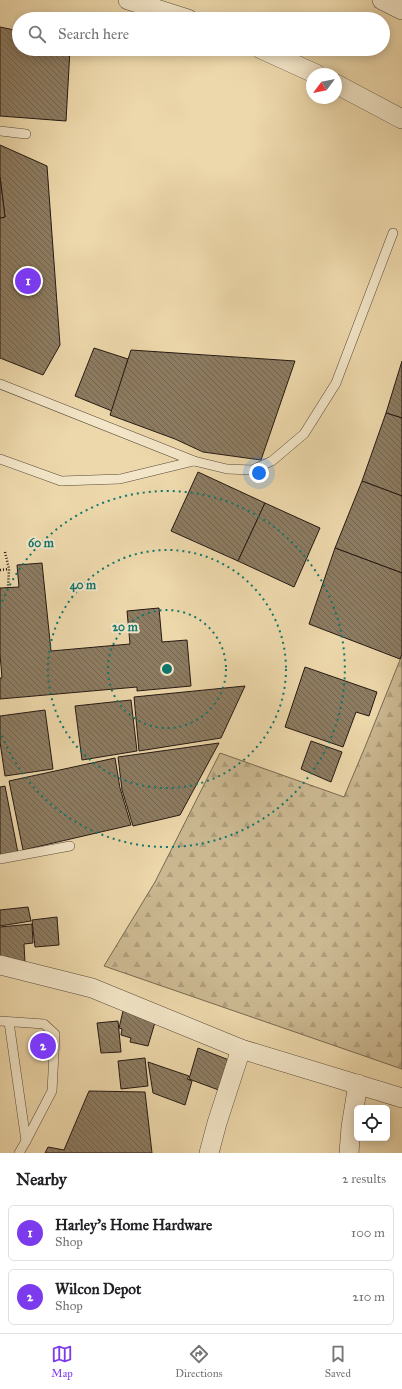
<!DOCTYPE html>
<html lang="en">
<head>
<meta charset="utf-8">
<style>
	:root { --surface:#fff; --page:#f2f2f2; --text:#202124; --muted:#757577; --line:#e0e0e0; --accent:#7c3aed }
	body { margin:0; font-family:"IM FELL Great Primer",serif; background:var(--page); color:var(--text) }
	.controls { position:absolute; right:12px; bottom:12px; display:grid; overflow:hidden; border-radius:6px; box-shadow:0 2px 10px #0003 }
	.controls button { width:36px; height:36px; display:grid; place-items:center; padding:0; border:0; border-bottom:1px solid var(--line); background:var(--surface); color:var(--text); font:20px sans-serif }
	.compass { position:absolute; left:306px; top:68px; width:36px; height:36px; border-radius:50%; background:var(--surface); box-shadow:0 2px 10px #0003; rotate:238deg }
	.you { position:absolute; left:259px; top:473px; width:14px; height:14px; margin:-10px; border:3px solid #fff; border-radius:50%; background:#1a73e8; box-shadow:0 0 0 6px #1a73e833 }
	.badge { display:grid; place-items:center; width:26px; height:26px; border-radius:50%; background:var(--accent); color:#fff; font-size:13px; font-weight:700 }
	.pin { position:absolute; translate:-50% -50%; border:2px solid #fff; box-shadow:0 1px 4px #0006 }
	.list { margin:0; padding:0; list-style:none }
	h2 { display:flex; justify-content:space-between; align-items:center; height:52px; margin:0; padding:0 16px; font-size:17px }
	h2 small { font-size:13px; font-weight:400; color:var(--muted) }
	.list li { display:grid; grid-template-columns:26px 1fr auto; gap:12px; align-items:center; box-sizing:border-box; height:56px; margin:0 8px 8px; padding:0 8px; border:1px solid var(--line); border-radius:6px }
	.list b { display:block; font-size:15px; white-space:nowrap }
	.list p { margin:0; font-size:13px; white-space:nowrap; color:var(--muted) }
	.list em { font-size:13px; font-style:normal; color:var(--muted) }
	.icon { flex:none; width:22px; height:22px; fill:none; stroke:currentColor; stroke-width:2; stroke-linecap:round; stroke-linejoin:round }
	.map { position:relative; flex:none; width:402px; height:1153px; overflow:hidden }
	.search { position:absolute; background:var(--surface); box-shadow:0 2px 10px #0003; left:12px; right:12px; top:12px; height:44px; display:flex; align-items:center; gap:10px; box-sizing:border-box; padding:0 14px; border-radius:22px; color:var(--muted); font-size:15px }
	.sheet { height:180px; background:var(--surface) }
	nav { display:flex; justify-content:space-around; align-items:center; box-sizing:border-box; height:56px; border-top:1px solid var(--line); background:var(--surface); font-size:11px; color:var(--muted) }
	nav a { display:grid; justify-items:center; gap:2px }
	nav .on { color:var(--accent) }
	.map>svg:first-child { display:block }
</style>
</head>
<body>
<div class="map">
<svg width="402" height="1153" viewBox="0 0 402 1153">
	<defs>
		<pattern id="forest-firs" width="22" height="20" patternUnits="userSpaceOnUse"><rect width="22" height="20" fill="#cbb891"/><path d="M5 1l3.5 6h-7zM16 11l3.5 6h-7z" fill="#ae9e7c"/></pattern>
		<pattern id="building-back-hatch" width="6" height="6" patternUnits="userSpaceOnUse"><rect width="6" height="6" fill="#8d7c62"/><path d="M-1 5l2 2M0 0l6 6M5-1l2 2" fill="none" stroke="#736550"/></pattern>
	</defs>
	<rect width="100%" height="100%" fill="#edd8ab"/>
	<filter id="stains"><feTurbulence type="fractalNoise" baseFrequency=".005" numOctaves="4"/><feColorMatrix values="0 0 0 0 .2 0 0 0 0 .09 0 0 0 0 .02 0 0 0 .5 -.17"/></filter>
	<radialGradient id="worn" r=".72"><stop offset=".6" stop-color="#630" stop-opacity="0"/><stop offset="1" stop-color="#630" stop-opacity=".3"/></radialGradient>
	<path fill="url(#forest-firs)" stroke="#786852" d="M402,655V1069L104,966L155,882L220,753L344,797L365,747Z"/>
	<g fill="url(#building-back-hatch)" stroke="#251913">
		<path d="M0,27L19,31V49H70L66,121L0,116Z"/>
		<path d="M0,145L47,166L60,345L43,375L0,358V218L5,217L0,177Z"/>
		<path d="M0,177L5,217L0,218Z"/>
		<path d="M94,348L128,359L112,411L75,396Z"/>
		<path d="M131,350L295,361L261,460L203,452L175,439L110,415Z"/>
		<path d="M402,361V418L386,413Z"/>
		<path d="M386,413L402,418V496L362,481Z"/>
		<path d="M198,472L265,503L238,561L171,531Z"/>
		<path d="M362,481L402,496V573L335,548Z"/>
		<path d="M265,503L320,528L294,587L238,561Z"/>
		<path d="M335,548L402,573V654L400,659L309,624Z"/>
		<path d="M42,563L51,651L130,644L127,611L159,608L162,642L187,640L191,686L137,691V687L0,699V678H2L0,654V588L19,587L17,565Z"/>
		<path d="M305,667L377,692L369,716L356,712L343,747L285,727Z"/>
		<path d="M245,686L221,738L139,751L134,697Z"/>
		<path d="M131,700L137,751L82,760L75,706Z"/>
		<path d="M45,710L53,769L5,776L0,742V716Z"/>
		<path d="M311,741L342,752L331,782L301,769Z"/>
		<path d="M219,743L180,815L133,826L122,790L118,757Z"/>
		<path d="M115,758L120,788L131,825L23,850L9,781Z"/>
		<path d="M5,786L18,853L0,856V787Z"/>
		<path d="M28,907L31,921L0,926V910Z"/>
		<path d="M57,917L59,945L35,947L32,920Z"/>
		<path d="M32,924L33,943L24,944L25,963L0,958V927Z"/>
		<path d="M123,1011L156,1019L148,1046L130,1042L131,1038L121,1035L122,1029L119,1028Z"/>
		<path d="M118,1021L121,1052L101,1053L97,1023Z"/>
		<path d="M198,1048L229,1060L224,1092L189,1079Z"/>
		<path d="M145,1058L148,1086L121,1089L118,1061Z"/>
		<path d="M148,1062L189,1076L187,1079L192,1081L185,1105L153,1093Z"/>
		<path d="M89,1091L145,1092L152,1153H45L48,1147L64,1150Z"/>
	</g>
	<g fill="none" stroke-linecap="round" stroke-linejoin="round">
		<defs>
			<g id="service">
				<path d="M0,131L26,134"/>
				<path d="M0,384L194,461L227,469L252,470L272,461L304,434L336,383L393,233"/>
				<path d="M0,459L61,481L120,479L194,461"/>
				<path d="M0,859L70,846"/>
				<path d="M0,1021L44,1024L55,1034L52,1091L26,1141L19,1153"/>
				<path d="M9,1022L26,1141"/>
			</g>
			<g id="minor">
				<path d="M128,0L188,19"/>
				<path d="M382,0L402,10"/>
				<path d="M261,49L316,74"/>
				<path d="M336,84L402,119"/>
				<path d="M0,965L92,988L241,1049L402,1098"/>
				<path d="M209,1153L217,1123L241,1049"/>
				<path d="M349,1153L351,1127L358,1084"/>
			</g>
		</defs>
		<use href="#service" stroke="#574939" stroke-width="10"/>
		<use href="#minor" stroke="#574939" stroke-width="20"/>
		<g stroke="#251913" stroke-width="2.5" stroke-dasharray="1 2" stroke-linecap="butt">
			<path d="M5,552L9,569L8,588"/>
			<path d="M0,570L9,569"/>
		</g>
		<use href="#service" stroke="#f3e6c8" stroke-width="9"/>
		<use href="#minor" stroke="#f3e6c8" stroke-width="19"/>
	</g>
	<g fill="none" stroke="#0f766e" stroke-width="2" stroke-dasharray="2 4">
		<circle cx="167" cy="669" r="59"/>
		<circle cx="167" cy="669" r="119"/>
		<path d="M0 607A178 178 0 1 1 0 731"/>
	</g>
	<circle cx="167" cy="669" r="6" fill="#0f766e" stroke="#f3e6c8" stroke-width="2"/>
	<g font-size="12" text-anchor="middle" font-weight="bold" fill="#0f766e" stroke="#f3e6c8" stroke-width="4" stroke-linejoin="round" paint-order="stroke">
		<text x="41" y="547">60 m</text>
		<text x="83" y="589">40 m</text>
		<text x="125" y="631">20 m</text>
	</g>
	<rect width="100%" height="100%" filter="url(#stains)"/>
	<rect width="100%" height="100%" fill="url(#worn)"/>
</svg>
<div class="controls">
<button><svg class="icon" aria-label="locate" viewBox="0 0 24 24"><circle cx="12" cy="12" r="6"/><path d="M12 2v4M12 18v4M2 12h4M18 12h4"/></svg></button>
</div>
<svg class="compass" viewBox="-18 -18 36 36"><path d="M0-13l5 13h-10z" fill="#e53935"/><path d="M0 13l5-13h-10z" fill="#757577"/></svg>
<div class="you"></div>
<div class="pin badge" style="left:28px;top:281px">1</div>
<div class="pin badge" style="left:43px;top:1046px">2</div>
<div class="search"><svg class="icon" aria-label="search" viewBox="0 0 24 24"><circle cx="10" cy="10" r="6"/><path d="M15 15l6 6"/></svg>Search here</div>
</div>
<section class="sheet">
<h2>Nearby<small>2 results</small></h2>
<ul class="list">
<li><span class="badge">1</span><div><b>Harley's Home Hardware</b><p>Shop</p></div><em>100 m</em></li>
<li><span class="badge">2</span><div><b>Wilcon Depot</b><p>Shop</p></div><em>210 m</em></li>
</ul>
</section>
<nav>
<a class="on"><svg class="icon" aria-label="map" viewBox="0 0 24 24"><path d="M3 6l6-2 6 2 6-2v14l-6 2-6-2-6 2zM9 4v14M15 6v14"/></svg>Map</a>
<a><svg class="icon" aria-label="directions" viewBox="0 0 24 24"><path d="M12 3l9 9-9 9-9-9zM9 14v-3h6M13 9l2 2-2 2"/></svg>Directions</a>
<a><svg class="icon" aria-label="saved" viewBox="0 0 24 24"><path d="M7 4h10v16l-5-4-5 4z"/></svg>Saved</a>
</nav>
</body>
</html>
